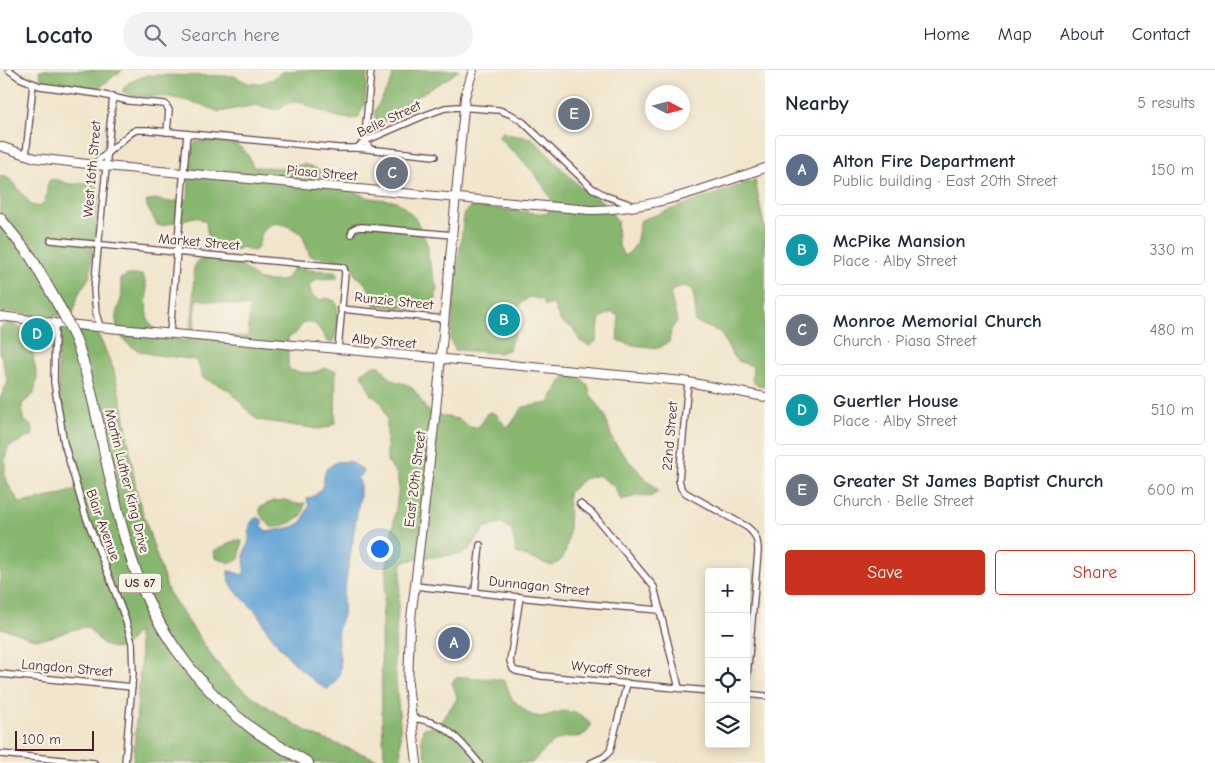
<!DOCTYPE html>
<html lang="en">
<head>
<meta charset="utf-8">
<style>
	:root { --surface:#fff; --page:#f2f2f3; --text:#1f2937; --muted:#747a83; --line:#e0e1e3; --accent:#c8321e }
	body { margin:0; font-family:"Comic Neue",sans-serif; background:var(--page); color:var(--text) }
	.controls { position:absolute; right:15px; bottom:15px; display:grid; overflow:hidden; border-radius:5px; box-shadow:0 2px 12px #0003 }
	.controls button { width:45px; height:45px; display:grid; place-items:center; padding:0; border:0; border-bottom:1px solid var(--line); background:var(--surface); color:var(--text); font:25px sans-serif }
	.compass { position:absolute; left:645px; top:15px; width:45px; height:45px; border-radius:50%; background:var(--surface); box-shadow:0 2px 12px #0003; rotate:96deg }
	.scale { position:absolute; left:15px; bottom:12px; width:79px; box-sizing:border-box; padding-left:5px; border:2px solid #4a1f2b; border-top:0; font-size:14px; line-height:18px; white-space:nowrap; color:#4a1f2b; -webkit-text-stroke:4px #f7f3e8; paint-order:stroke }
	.you { position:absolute; left:379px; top:478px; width:18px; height:18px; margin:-12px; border:4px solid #fff; border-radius:50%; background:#1a73e8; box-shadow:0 0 0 8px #1a73e833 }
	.badge { display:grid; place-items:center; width:32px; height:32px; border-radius:50%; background:var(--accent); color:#fff; font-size:16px; font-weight:700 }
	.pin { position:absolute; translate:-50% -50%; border:2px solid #fff; box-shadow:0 1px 5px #0006 }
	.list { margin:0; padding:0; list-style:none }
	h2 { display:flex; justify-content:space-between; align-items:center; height:65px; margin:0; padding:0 20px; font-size:21px }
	h2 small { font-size:16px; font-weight:400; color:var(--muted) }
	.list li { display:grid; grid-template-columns:32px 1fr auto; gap:15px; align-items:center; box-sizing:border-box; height:70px; margin:0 10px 10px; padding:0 10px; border:1px solid var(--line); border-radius:5px }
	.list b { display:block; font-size:19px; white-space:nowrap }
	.list p { margin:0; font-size:16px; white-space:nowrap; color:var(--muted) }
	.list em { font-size:16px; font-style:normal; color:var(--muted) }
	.actions { display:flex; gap:10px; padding:15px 20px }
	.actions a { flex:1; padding:11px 0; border:1px solid var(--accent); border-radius:5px; text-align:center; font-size:18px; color:var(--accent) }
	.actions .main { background:var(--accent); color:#fff }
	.icon { flex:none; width:28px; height:28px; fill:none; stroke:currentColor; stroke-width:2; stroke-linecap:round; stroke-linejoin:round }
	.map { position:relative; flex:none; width:765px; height:693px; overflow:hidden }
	header { display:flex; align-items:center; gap:30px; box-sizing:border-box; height:70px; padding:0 25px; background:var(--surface); border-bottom:1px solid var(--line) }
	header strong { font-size:24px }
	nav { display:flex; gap:28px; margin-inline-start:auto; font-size:18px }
	.search { width:350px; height:45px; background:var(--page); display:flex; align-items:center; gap:12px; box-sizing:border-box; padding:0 18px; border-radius:28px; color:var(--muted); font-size:19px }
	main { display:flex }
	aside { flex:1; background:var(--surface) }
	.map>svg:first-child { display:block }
</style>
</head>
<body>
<header>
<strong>Locato</strong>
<div class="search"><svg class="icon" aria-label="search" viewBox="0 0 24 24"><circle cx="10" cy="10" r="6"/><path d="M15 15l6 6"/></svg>Search here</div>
<nav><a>Home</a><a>Map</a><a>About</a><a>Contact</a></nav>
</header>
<main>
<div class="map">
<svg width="765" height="693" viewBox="0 0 765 693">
	<rect width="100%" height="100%" fill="#f7f3e8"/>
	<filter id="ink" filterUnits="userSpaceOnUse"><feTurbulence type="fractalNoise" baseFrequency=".02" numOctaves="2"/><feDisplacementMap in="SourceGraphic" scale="10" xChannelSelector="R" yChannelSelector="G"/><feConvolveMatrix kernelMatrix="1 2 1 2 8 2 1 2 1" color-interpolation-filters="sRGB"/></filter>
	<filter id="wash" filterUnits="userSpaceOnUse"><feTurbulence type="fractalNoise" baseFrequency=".0096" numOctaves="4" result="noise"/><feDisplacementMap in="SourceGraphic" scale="20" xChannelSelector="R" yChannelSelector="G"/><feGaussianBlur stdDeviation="1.12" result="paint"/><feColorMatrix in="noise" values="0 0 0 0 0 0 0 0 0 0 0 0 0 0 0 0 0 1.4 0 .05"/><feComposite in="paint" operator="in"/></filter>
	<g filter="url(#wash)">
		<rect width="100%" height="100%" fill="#f1e5cb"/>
		<g fill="#87b66e" stroke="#686a4c" fill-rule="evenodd">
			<path d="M39,0H123L114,6L98,19L54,14L41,9Z"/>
			<path d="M297,0H367L365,32L358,48C342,52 314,39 299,31L286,34L280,39H273L256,35L219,42L200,34L170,27L134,26L122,21L128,13L147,5L234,6L248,13L258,14L273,9L282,2Z"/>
			<path d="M393,0H459L450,7L409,31L381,56L375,53V41L392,10Z"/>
			<path d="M502,62L511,65L532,68L583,120L602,131L617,150L618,174L624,186C640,177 636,165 641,150L755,110L765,160V317L755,314L752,309L753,296L740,292L733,286L720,262L695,252C696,241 695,231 692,220C684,214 679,216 670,222L677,251L671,260L669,272L659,278L632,275L617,270L619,247L612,242L600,248L596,271L590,276L580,271L573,258L561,252L553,234L545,236L543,230L530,227C512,238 520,242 517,258C516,265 510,270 509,280L499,283L455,280L450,269L464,143L469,138L477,137L547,144L553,132L536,105L498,67Z"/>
			<path d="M215,71C238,75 245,74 253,97L289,98L303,94L313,97L338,110L352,121L370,128L396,131L403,136L416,149L428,176V186L437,219L435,235L427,240L374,235C371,220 367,213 355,205L353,195L330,188L310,186L302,164C291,158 275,146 264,160C261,164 259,174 257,179L253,181L242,177C231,184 220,179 209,175L206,152L199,148L194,147L161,156L157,155C154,147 147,140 146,132L154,129L170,132L188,129L191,79L196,72Z"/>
			<path d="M0,106H5L13,112L31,135L39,137C52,127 43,120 50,110C58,108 63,113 71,114C80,115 88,111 97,113L99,128L90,206L78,225L73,244L45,247L14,242H0Z"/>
			<path d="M207,188L239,193L259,210L268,211H280L287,208L295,196L307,200L334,201L338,203L337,208L317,209L309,215L312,226L320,230L327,228L335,231C341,241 337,261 333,272H328C320,262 318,250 304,252L295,264L288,267V296L290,300C302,303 314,305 324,298L336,301L335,353L329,357L318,359L258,350L251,344L229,320L203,308L197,291C168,282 122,293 116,250C115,241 121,233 122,224C122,219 121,213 120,209L128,205H142C155,225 134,249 162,264C173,269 176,271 188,270C192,253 194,235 194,218C194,206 191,203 197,191ZM197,229L250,237L248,267L194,263Z"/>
			<path d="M7,252L24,259L34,270L33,287L37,307L34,324L22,334L23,349L33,358V365L8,377C2,402 4,413 21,433L59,425L79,418L59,328L57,264L59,257L93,261L99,266L113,298L123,337L137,425L168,521L213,588L234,613L278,644L313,665L387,693H133L141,588L137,561L127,574L117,579L104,575L87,557C70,558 55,569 37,569C30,569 11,560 0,558V329L8,312L0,282V258Z"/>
			<path d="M372,296H380C385,302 389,308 397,312C400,313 405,313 408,315C419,321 421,336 430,342C439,346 448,347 457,349C462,350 465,355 470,357C479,360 484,351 486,344L491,342L496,344L506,357H509L523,337L549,333C555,323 559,309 569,305L583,310L588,315L590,324L597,333L605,346L613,371L629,391L658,420L655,424L650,427L642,425L621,430L614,416L598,405L584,409L568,423C569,441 572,473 562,489C560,492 555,494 552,496L516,483L512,461L503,454L486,457L468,481L461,484L423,488L402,492L394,587L400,655L401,693H388L384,685L382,649L381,562L387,496L399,418L397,404L387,391V349L382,333L372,325L361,304Z"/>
			<path d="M285,430L296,434L305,433L302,445C292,452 284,458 271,457L260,444V437L274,431Z"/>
			<path d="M236,470L242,471L239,489L231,493L215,488L214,481Z"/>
			<path d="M466,607C479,609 492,607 505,611L512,629L531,645L541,647L563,641L575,642L585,648L591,655C582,674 575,663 560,669C549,674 540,684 532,693H428L421,671L423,659L428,657L436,658L457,629L456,623L452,613L455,608Z"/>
		</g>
		<path fill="#62a2d4" stroke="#566080" d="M349,391L362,399L363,403L357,408L360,412V425L343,529C343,534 344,540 343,545C342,550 338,555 338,560C335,583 351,603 327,619C307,609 281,580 268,562C264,556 261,548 256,542C246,530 227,518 228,501C234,501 237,504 243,505C246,499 244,493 244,486C244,480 248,476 249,470C250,462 247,455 255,448H260L262,450V456L267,462L293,457L302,452L309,436L307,429C325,422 322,415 326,399L336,392Z"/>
	</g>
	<g filter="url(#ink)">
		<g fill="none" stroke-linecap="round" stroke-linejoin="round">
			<defs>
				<g id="street">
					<path d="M9,0L20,8L40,16L99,24L129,31L165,34L169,40L167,62"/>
					<path d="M357,78L435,86"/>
					<path d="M370,79L365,71V66L371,0"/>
					<path d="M26,85L33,14"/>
					<path d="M93,95L131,63L136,60H148L338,78H357L365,71L423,46L445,38L458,37L499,40L512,45L523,52L592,118L606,126L635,136"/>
					<path d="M351,164C353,157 357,157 363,157L453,165"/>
					<path d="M51,170L228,187L341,197L344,198L345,203L338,279"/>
					<path d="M341,239L445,249"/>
					<path d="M55,253L54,312L64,373L85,444L125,548L132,573L133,603L125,693"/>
					<path d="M100,257L96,243L94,220L113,26"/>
					<path d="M170,263L187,64"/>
					<path d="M688,312L679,410L681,418L686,423L747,457C756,464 758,471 758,482L746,619"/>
					<path d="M580,434L592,443L654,517L679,618"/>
					<path d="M415,516L585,534L660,540"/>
					<path d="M475,521L480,475"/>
					<path d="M520,527L510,591L513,599L516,601L542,606L709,621"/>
					<path d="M0,604L132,617"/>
					<path d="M746,624L765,626"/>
					<path d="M411,648C445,651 458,668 479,693"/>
					<path d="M0,684L94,693"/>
					<path d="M591,693L604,687L610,681L627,613"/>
				</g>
				<g id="secondary">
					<path d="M0,76L35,88L105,96L590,140C651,141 708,117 765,98"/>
					<path d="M0,246L55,253L683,311L765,327"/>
					<path d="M417,693L408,614L410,557L436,340L465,27L473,0"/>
				</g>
				<g id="highway">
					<path d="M0,148L31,187L64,245"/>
					<path d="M76,270C104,351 110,444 144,522C166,574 205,622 250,657C268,671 289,681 308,693"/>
				</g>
			</defs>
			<use href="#street" stroke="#633d43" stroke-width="8"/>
			<use href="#secondary" stroke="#633d43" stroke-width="10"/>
			<use href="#highway" stroke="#633d43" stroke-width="12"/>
			<use href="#street" stroke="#fff" stroke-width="5.5"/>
			<use href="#secondary" stroke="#fff" stroke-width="8"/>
			<use href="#highway" stroke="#fff" stroke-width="10"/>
			<defs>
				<path id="highway-bridge" d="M64,245L76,270"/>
			</defs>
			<use href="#highway-bridge" stroke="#633d43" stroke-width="12" stroke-linecap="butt"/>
			<use href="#highway-bridge" stroke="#fff" stroke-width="10"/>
		</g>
	</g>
	<g text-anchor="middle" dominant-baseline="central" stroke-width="4.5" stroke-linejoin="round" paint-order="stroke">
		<rect fill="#f7f3e8" stroke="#7e5f64" stroke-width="1" x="119" y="503.5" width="42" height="19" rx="4"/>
		<g font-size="12" font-weight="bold" fill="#4a1f2b">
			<text x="140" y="513">US 67</text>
		</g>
		<g font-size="14" fill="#4a1f2b" stroke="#f7f3e8">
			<text transform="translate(389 49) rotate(-25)">Belle Street</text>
			<text transform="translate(92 99) rotate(-85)">West 16th Street</text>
			<text transform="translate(322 103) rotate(5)">Piasa Street</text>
			<text transform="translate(199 172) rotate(5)">Market Street</text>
			<text transform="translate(394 231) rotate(6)">Runzie Street</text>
			<text transform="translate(384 271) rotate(5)">Alby Street</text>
			<text transform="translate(670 366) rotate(-85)">22nd Street</text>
			<text transform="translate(415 409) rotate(-83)">East 20th Street</text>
			<text transform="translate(127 411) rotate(76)">Martin Luther King Drive</text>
			<text transform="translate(103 455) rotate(70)">Blair Avenue</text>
			<text transform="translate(539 516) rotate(6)">Dunnagan Street</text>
			<text transform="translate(67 598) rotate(5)">Langdon Street</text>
			<text transform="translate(611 599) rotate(5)">Wycoff Street</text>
		</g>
	</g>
</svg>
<div class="controls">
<button>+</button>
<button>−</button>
<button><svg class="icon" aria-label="locate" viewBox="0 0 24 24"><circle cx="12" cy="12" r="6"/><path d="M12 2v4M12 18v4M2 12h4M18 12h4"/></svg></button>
<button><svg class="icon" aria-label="layers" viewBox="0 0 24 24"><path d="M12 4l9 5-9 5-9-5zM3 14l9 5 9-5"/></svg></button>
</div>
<svg class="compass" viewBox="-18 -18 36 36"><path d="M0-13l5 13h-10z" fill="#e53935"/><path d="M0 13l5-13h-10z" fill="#747a83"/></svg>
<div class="scale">100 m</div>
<div class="you"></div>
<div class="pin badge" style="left:454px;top:573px;background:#5c6f8a">A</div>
<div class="pin badge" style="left:504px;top:250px;background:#0f9aa8">B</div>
<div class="pin badge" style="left:392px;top:103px;background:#6b7280">C</div>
<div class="pin badge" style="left:37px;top:264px;background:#0f9aa8">D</div>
<div class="pin badge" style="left:574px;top:44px;background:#6b7280">E</div>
</div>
<aside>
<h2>Nearby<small>5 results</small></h2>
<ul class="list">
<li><span class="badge" style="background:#5c6f8a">A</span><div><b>Alton Fire Department</b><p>Public building · East 20th Street</p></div><em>150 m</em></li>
<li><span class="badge" style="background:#0f9aa8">B</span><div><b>McPike Mansion</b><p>Place · Alby Street</p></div><em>330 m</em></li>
<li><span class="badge" style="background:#6b7280">C</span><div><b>Monroe Memorial Church</b><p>Church · Piasa Street</p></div><em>480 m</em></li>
<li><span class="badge" style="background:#0f9aa8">D</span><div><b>Guertler House</b><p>Place · Alby Street</p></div><em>510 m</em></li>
<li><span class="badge" style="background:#6b7280">E</span><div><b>Greater St James Baptist Church</b><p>Church · Belle Street</p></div><em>600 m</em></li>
</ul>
<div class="actions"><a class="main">Save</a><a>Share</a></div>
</aside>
</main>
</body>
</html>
